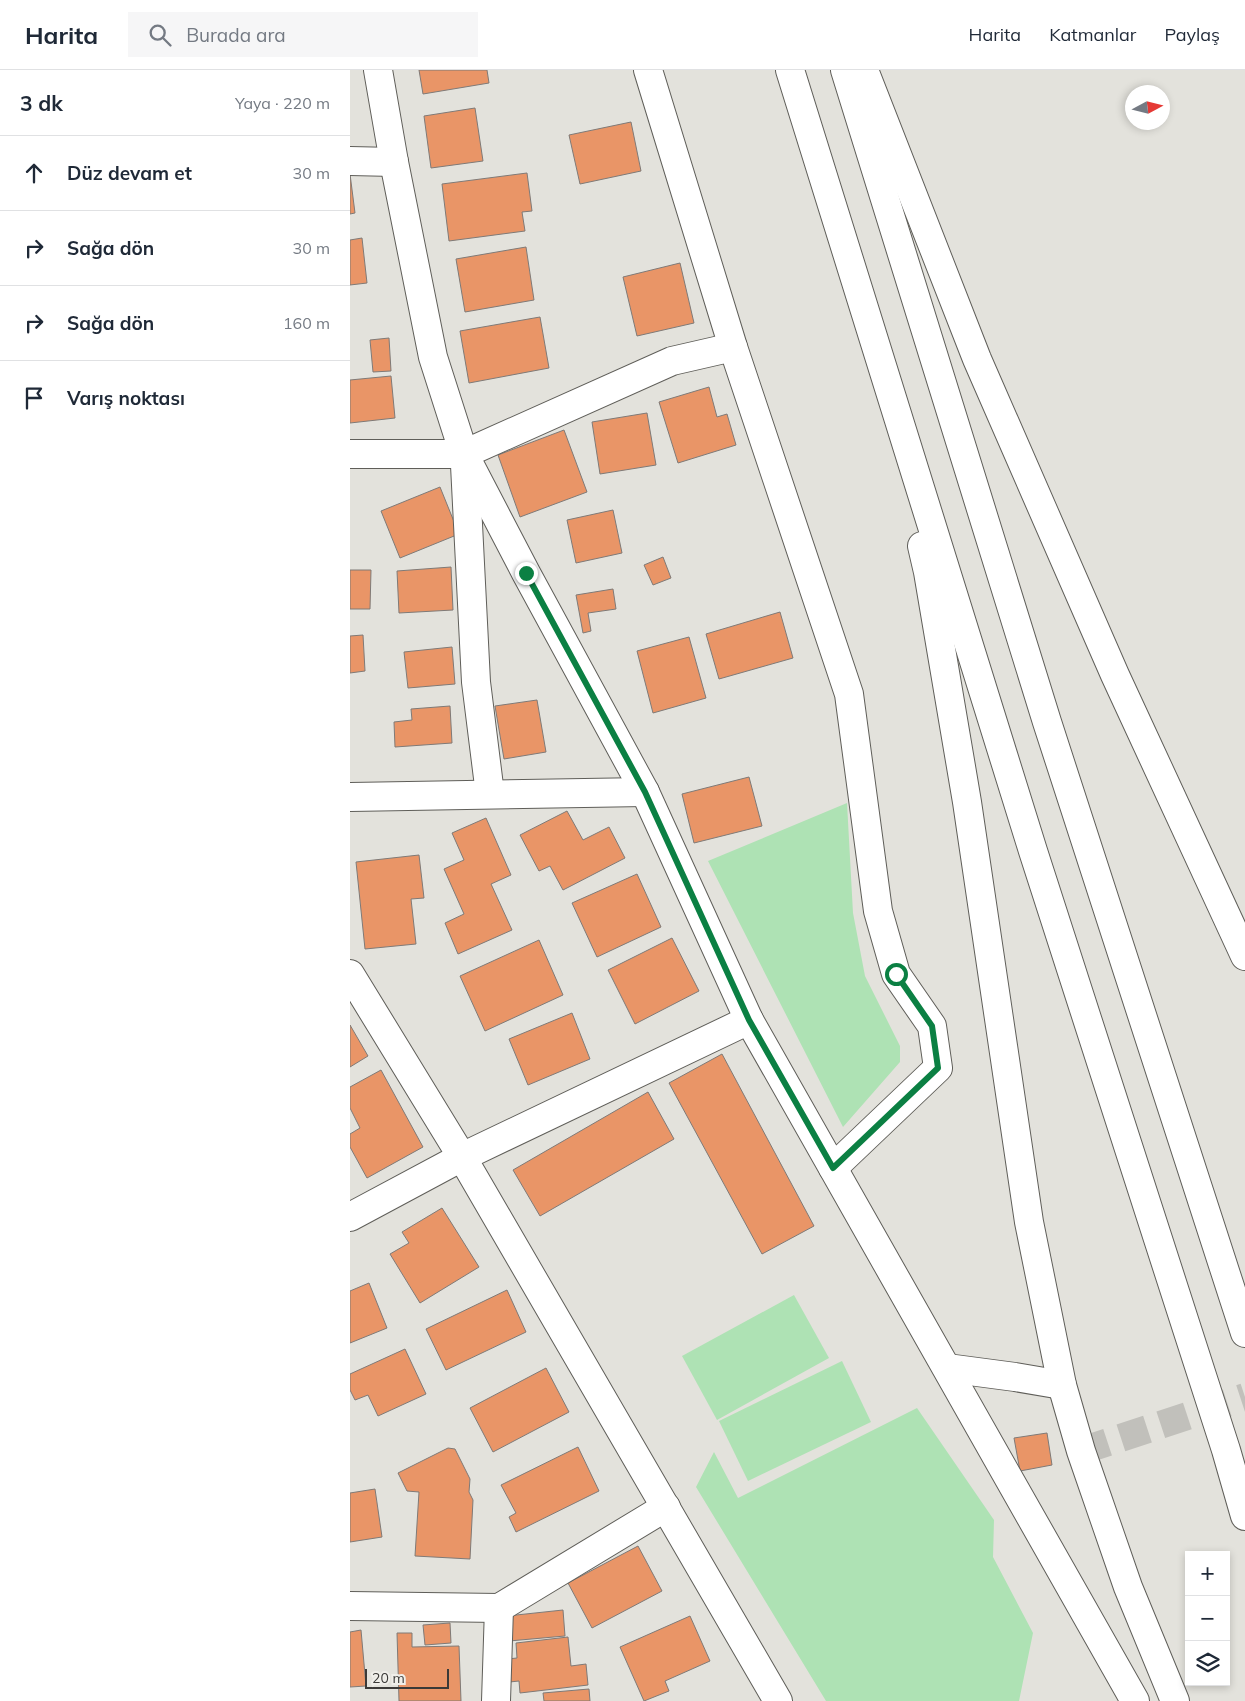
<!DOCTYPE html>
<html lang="tr">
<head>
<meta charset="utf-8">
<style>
	:root { --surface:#fff; --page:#f6f6f7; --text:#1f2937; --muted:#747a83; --line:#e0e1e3 }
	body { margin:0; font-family:Mulish,sans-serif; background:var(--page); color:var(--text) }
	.controls { position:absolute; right:15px; bottom:15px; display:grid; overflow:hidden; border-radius:0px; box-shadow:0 2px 8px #0003 }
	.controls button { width:45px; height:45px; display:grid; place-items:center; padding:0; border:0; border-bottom:1px solid var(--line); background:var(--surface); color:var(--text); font:25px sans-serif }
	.compass { position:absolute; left:775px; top:15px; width:45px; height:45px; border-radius:50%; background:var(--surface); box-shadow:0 2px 8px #0003; rotate:83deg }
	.scale { position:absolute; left:15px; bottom:12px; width:84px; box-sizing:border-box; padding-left:5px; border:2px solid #3b3a38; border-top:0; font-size:14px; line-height:18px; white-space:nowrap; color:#3b3a38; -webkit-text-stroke:4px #f0efea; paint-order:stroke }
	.stop { position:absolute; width:15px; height:15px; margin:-11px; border:4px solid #0b8043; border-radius:50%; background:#fff }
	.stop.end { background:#0b8043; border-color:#fff; box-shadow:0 1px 5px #0008 }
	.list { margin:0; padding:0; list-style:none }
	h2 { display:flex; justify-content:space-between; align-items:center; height:65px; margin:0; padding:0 20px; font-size:21px }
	h2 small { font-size:16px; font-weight:400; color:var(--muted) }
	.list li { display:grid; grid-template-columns:32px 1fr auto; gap:15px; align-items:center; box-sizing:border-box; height:75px; padding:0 20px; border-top:1px solid var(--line) }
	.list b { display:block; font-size:19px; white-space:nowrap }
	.list em { font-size:16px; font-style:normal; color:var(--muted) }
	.icon { flex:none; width:28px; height:28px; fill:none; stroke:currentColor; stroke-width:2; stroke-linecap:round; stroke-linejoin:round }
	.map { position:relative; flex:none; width:895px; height:1631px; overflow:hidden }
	header { display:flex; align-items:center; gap:30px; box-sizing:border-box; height:70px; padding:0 25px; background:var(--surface); border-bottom:1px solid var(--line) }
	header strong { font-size:24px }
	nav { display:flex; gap:28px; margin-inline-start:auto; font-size:18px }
	.search { width:350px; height:45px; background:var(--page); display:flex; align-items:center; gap:12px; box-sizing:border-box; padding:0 18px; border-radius:0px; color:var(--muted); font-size:19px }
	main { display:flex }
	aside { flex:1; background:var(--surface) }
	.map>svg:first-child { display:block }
</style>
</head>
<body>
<header>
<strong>Harita</strong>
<div class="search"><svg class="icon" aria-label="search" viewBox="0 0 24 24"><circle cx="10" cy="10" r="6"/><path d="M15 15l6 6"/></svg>Burada ara</div>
<nav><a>Harita</a><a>Katmanlar</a><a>Paylaş</a></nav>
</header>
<main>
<aside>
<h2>3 dk<small>Yaya · 220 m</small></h2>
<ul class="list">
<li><svg class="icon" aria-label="ahead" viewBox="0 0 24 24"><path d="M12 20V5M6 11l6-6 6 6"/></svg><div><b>Düz devam et</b></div><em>30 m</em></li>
<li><svg class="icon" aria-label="right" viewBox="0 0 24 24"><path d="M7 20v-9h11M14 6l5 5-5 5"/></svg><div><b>Sağa dön</b></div><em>30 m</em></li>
<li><svg class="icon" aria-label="right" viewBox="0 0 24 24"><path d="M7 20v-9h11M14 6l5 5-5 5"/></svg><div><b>Sağa dön</b></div><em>160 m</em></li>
<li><svg class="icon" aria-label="arrive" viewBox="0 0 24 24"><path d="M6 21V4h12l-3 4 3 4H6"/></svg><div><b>Varış noktası</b></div></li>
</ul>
</aside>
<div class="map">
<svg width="895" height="1631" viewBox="0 0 895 1631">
	<rect width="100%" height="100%" fill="#e3e2dc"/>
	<g fill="#aee2b4">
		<path d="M497,733L503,843L515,906L550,976V992L493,1057L358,791Z"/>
		<path d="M444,1225L479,1288L367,1350L332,1286Z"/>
		<path d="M492,1291L521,1352L398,1411L369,1351Z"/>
		<path d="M567,1338L644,1450L643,1487L683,1563L669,1631H476L346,1417L364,1382L388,1428Z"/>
	</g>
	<g fill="#e99567" stroke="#7f7a77">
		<path d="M69,0H137L139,13L73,24Z"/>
		<path d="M125,38L133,91L81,98L74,46Z"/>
		<path d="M281,52L291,101L230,114L219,65Z"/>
		<path d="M177,103L182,141L172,142L175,161L99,171L92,114Z"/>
		<path d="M0,104L5,143L0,144Z"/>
		<path d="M12,168L17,213L0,215V170Z"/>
		<path d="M176,177L184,230L115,242L106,189Z"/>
		<path d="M330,193L344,253L287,266L273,207Z"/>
		<path d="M190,247L199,298L119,313L110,261Z"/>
		<path d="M39,268L41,301L23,302L20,270Z"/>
		<path d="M41,306L45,348L0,353V310Z"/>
		<path d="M359,317L367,347L377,344L386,375L328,393L309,332Z"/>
		<path d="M297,343L306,395L250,404L242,352Z"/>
		<path d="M214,360L237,422L170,447L148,385Z"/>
		<path d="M90,417L109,464L50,488L31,441Z"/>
		<path d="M263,440L272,483L226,493L217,450Z"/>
		<path d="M313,487L321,508L303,515L294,495Z"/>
		<path d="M101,497L103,540L49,543L47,501Z"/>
		<path d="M0,500H21L20,539H0Z"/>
		<path d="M263,519L266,539L238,543L241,561L233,563L226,525Z"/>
		<path d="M430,542L443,588L369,609L356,564Z"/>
		<path d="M13,565L15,601L0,603V566Z"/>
		<path d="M339,567L356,628L303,643L287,581Z"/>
		<path d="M102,577L105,614L58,618L54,582Z"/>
		<path d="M187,630L196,682L154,689L145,636Z"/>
		<path d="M100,636L102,673L45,677L44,652L62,650L61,639Z"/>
		<path d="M399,707L412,756L344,773L332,724Z"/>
		<path d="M217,741L233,770L259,757L275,788L213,820L200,796L189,801L170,765Z"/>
		<path d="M136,748L161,805L141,814L162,860L108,884L95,853L114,844L94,799L114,790L102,763Z"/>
		<path d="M69,785L74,828L61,829L66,874L15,879L6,792Z"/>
		<path d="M287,804L311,857L247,887L222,833Z"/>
		<path d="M322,868L349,921L285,954L258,900Z"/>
		<path d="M189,870L213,925L135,961L110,906Z"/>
		<path d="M222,943L240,989L178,1015L159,969Z"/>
		<path d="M0,955L18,986L0,997Z"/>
		<path d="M372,984L464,1156L412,1184L319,1013Z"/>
		<path d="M31,1000L73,1077L17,1108L0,1077V1064L10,1058L0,1038V1017Z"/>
		<path d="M298,1022L324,1069L190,1146L163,1100Z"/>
		<path d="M92,1138L129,1197L70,1233L40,1184L59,1173L52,1162Z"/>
		<path d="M19,1213L37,1258L0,1273V1221Z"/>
		<path d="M157,1220L176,1262L96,1300L76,1259Z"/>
		<path d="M55,1279L76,1324L28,1346L18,1325L5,1330L0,1320V1304Z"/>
		<path d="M196,1298L219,1342L143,1382L120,1338Z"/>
		<path d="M697,1363L702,1395L670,1401L664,1368Z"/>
		<path d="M228,1377L249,1421L166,1462L159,1447L166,1443L151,1415Z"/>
		<path d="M98,1378L105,1379L120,1409L119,1422L123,1430L120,1489L65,1486L69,1422L57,1421L48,1403Z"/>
		<path d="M25,1419L32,1467L0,1472V1423Z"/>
		<path d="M288,1476L312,1521L242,1558L218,1513Z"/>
		<path d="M213,1540L215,1566L159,1571L157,1546Z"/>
		<path d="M340,1546L360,1591L315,1611L319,1621L294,1631L270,1577Z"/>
		<path d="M100,1553L101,1573L75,1575L73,1555Z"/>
		<path d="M11,1560L16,1616L0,1617V1562Z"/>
		<path d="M47,1563H62V1577L109,1576L111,1631H49Z"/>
		<path d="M218,1567L221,1596L236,1594L238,1615L170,1623L169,1611L150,1613L148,1590L167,1588L166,1573Z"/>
		<path d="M239,1619L240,1631H194L193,1623Z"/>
	</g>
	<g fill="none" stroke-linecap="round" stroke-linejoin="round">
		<path stroke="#c1c0bb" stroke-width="28" stroke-dasharray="28 14" stroke-linecap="butt" d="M731,1381L895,1327"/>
		<defs>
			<g id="minor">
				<path d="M28,0L44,92L83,287L114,384L176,503L295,722L399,950L785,1631"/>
				<path d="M298,0L383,277L499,624L528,841L546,904L582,956L588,998L483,1098"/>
				<path d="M0,91L44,92"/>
				<path d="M0,384H114L322,291L383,277"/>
				<path d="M115,395L126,612L140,724"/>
				<path d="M0,727L295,722"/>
				<path d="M0,904L112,1087L428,1631"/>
				<path d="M0,1147L112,1087L399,950"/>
				<path d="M597,1298L665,1307L712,1315"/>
				<path d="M0,1536L149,1538L316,1437"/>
				<path d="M146,1631L149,1538"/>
			</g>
			<g id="highway">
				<path d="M440,0L683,781L876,1380L895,1446"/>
				<path d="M495,0L697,652L895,1263"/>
				<path d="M514,0L627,289L765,605L895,886"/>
				<path d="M572,476L578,502L617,732L679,1152L712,1315L731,1381L778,1517L825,1631"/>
			</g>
		</defs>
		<use href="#minor" stroke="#5f5e59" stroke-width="30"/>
		<use href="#highway" stroke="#5f5e59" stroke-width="30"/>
		<use href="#minor" stroke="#fff" stroke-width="28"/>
		<use href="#highway" stroke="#fff" stroke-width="28"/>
	</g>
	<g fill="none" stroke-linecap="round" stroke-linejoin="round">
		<path stroke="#0b8043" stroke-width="6" d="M176,503L295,722L399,950L483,1098L588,998L582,956L546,904"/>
	</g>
</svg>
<div class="controls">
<button>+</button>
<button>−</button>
<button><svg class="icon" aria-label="layers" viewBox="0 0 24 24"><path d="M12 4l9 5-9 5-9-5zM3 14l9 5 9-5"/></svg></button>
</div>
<svg class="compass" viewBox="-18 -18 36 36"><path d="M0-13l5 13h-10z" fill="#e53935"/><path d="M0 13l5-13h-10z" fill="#747a83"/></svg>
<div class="scale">20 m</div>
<div class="stop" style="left:546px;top:904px"></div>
<div class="stop end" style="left:176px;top:503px"></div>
</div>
</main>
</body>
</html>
